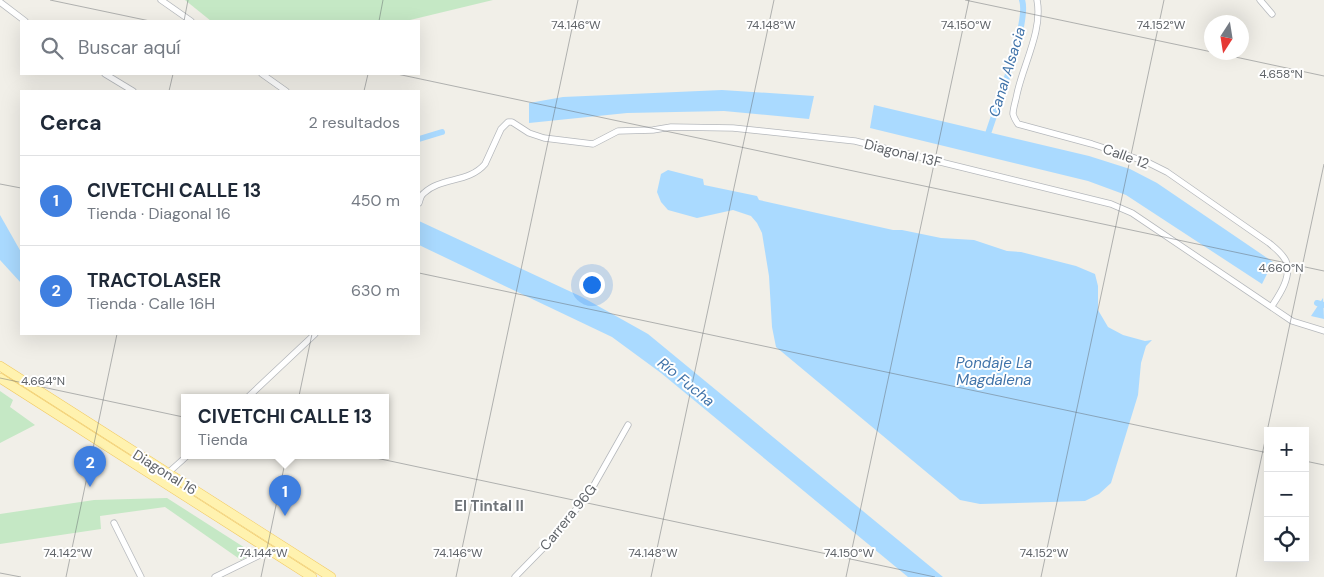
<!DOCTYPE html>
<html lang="es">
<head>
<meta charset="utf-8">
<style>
	:root { --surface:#fff; --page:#f6f6f7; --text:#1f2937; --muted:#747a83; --line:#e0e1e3; --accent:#0b8043 }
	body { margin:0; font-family:"DM Sans",sans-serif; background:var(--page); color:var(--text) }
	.controls { position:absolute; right:15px; bottom:15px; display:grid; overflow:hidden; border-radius:0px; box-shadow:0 5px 20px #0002 }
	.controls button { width:45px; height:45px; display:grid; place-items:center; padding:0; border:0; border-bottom:1px solid var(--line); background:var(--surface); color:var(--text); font:25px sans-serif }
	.compass { position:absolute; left:1204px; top:15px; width:45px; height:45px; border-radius:50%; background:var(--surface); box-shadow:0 5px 20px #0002; rotate:192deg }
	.you { position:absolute; left:591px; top:284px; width:18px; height:18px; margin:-12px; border:4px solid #fff; border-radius:50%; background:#1a73e8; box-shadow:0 0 0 8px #1a73e833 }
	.badge { display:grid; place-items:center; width:32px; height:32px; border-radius:50%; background:var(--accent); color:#fff; font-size:16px; font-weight:700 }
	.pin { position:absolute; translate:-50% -41px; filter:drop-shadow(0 1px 2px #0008) }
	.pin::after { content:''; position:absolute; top:26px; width:18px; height:15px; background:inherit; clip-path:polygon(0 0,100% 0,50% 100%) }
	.popup { position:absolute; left:181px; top:394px; width:208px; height:65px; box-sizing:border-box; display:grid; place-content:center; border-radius:0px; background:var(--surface); filter:drop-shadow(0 1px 4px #0005); font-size:16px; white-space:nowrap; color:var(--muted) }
	.popup b { font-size:19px; color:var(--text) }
	.popup::after { content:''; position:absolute; left:50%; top:100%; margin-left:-10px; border:10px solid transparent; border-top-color:var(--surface) }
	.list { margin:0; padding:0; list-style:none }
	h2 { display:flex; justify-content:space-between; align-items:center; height:65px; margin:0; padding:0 20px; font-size:21px }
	h2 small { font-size:16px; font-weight:400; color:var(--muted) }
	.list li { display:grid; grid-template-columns:32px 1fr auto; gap:15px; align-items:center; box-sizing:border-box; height:90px; padding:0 20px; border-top:1px solid var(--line) }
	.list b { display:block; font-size:19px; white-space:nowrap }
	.list p { margin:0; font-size:16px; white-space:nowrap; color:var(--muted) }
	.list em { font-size:16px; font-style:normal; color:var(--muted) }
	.icon { flex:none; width:28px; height:28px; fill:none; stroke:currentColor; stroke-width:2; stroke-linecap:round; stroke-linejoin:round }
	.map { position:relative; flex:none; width:1324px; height:577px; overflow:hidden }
	.search { position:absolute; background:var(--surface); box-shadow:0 5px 20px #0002; left:20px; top:20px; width:400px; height:55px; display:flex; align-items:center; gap:12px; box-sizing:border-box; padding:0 18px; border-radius:0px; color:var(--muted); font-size:19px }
	.panel { position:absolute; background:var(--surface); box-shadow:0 5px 20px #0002; left:20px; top:90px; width:400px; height:245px; border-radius:0px }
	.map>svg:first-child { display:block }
</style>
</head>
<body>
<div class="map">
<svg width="1324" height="577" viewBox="0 0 1324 577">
	<rect width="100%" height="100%" fill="#f1efe8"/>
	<g fill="#c5e8c5">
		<path d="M185,0H493L406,21H211Z"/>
		<path d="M0,391L13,400L10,407L35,425L0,443Z"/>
		<path d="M167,498L253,553L241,560L165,507L100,516L101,529L0,544V514L94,500Z"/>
	</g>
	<g fill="#aadaff">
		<path d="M722,90L814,96L809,119L724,111L627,113L529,123V103L563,97Z"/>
		<path d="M874,105L1089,156L1130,169L1157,183L1273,262L1262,284L1126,195L1088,181L870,128Z"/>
		<path d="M668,170L703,179L704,185L757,196L759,200L893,230H902L941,238L974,240L1007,251L1021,252L1076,266L1095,274L1098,286V310L1108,327L1123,335L1145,341L1152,340L1146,346L1141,363L1138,395L1111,483L1099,494L1085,501L980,504L960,500L776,347L772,327L769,276L762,233L757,223L751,216L733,210L697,218L668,210L661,202L657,192L661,174Z"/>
		<path d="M0,215L21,252V283L0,260Z"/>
		<path d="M419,221L582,297L648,334L943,577H908L661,373L612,337L419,245Z"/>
		<path d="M1323,298L1324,319L1311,316Z"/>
	</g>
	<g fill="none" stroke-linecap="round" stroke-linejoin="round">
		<g stroke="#aadaff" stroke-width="6">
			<path d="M419,139L442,132"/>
			<path d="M986,140C994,113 1030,22 1022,0"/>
			<path d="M1317,303L1324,305"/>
		</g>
		<defs>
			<g id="street">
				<path d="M161,0L191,21"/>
				<path d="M1037,0C1043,30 1023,65 1017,94C1016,100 1013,108 1013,114C1014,118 1016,121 1018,124L1092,144L1147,162L1167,172L1269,243C1275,248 1282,253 1286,261C1292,276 1280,294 1272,306"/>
				<path d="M1260,0L1272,14"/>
				<path d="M0,2L25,21"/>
				<path d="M105,74L133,91"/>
				<path d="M262,74L286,91"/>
				<path d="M419,203C420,199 421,195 424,193C441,177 469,183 485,164L501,129L508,122H512L529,133L544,138L593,144L618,131L653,130L671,127L733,128L855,141L1111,204L1132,213L1292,321L1324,331"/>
				<path d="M248,397L315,334"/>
				<path d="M168,473L188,455"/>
				<path d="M114,523L141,577"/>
				<path d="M215,577L270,550"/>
				<path d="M515,577L553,538L590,492L628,425"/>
			</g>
			<g id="primary">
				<path d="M0,366L331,577"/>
				<path d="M0,378L312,577"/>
			</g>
		</defs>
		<use href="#street" stroke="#b5b8bc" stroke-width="7"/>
		<use href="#primary" stroke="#f2c960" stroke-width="10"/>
		<use href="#street" stroke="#fff" stroke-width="5.5"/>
		<use href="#primary" stroke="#fff2af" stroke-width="9"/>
	</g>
	<path fill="none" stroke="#5f6368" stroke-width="1" stroke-opacity="0.45" d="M50,0L150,21M965,0L1212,52M184,21L188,0M379,21L383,0M1212,52L1324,76M397,74L1324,271M169,91L173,74M364,91L368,74M0,184L21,188M419,273L1268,453M0,378L935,577M1305,461L1324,465M0,573L21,577M66,577L117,334M261,577L312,334M456,577L578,0M651,577L774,0M846,577L969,0M1041,577L1164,0M1236,577L1324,164"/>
	<g text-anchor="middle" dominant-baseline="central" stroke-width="4" stroke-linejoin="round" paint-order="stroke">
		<g font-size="14" fill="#5f6368" stroke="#fff">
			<text transform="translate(903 153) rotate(14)">Diagonal 13F</text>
			<text transform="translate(1126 156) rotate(20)">Calle 12</text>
			<text transform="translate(165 472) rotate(32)">Diagonal 16</text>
			<text transform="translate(568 517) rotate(-51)">Carrera 96G</text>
		</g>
		<g font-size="15" font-style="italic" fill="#4174aa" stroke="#fff">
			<text transform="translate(1007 72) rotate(-73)">Canal Alsacia</text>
			<text x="994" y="363">Pondaje La<tspan x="994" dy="17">Magdalena</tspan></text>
			<text transform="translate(686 382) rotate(39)">Río Fucha</text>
		</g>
		<g font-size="15" font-weight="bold" fill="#70757a" stroke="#fff">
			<text x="489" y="506">El Tintal II</text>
		</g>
	</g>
	<g font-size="12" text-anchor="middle" fill="#5f6368" stroke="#fff" stroke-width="4" stroke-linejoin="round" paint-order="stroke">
		<text x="576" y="29">74.146°W</text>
		<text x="771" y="29">74.148°W</text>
		<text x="966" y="29">74.150°W</text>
		<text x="1161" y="29">74.152°W</text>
		<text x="1281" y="78">4.658°N</text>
		<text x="1281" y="272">4.660°N</text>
		<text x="43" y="385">4.664°N</text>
		<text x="68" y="557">74.142°W</text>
		<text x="263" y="557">74.144°W</text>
		<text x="458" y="557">74.146°W</text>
		<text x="653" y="557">74.148°W</text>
		<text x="849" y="557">74.150°W</text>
		<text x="1044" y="557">74.152°W</text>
	</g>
</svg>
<div class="controls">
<button>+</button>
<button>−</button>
<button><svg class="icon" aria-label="locate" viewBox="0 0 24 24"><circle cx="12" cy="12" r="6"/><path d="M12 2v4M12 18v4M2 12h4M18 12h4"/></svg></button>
</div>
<svg class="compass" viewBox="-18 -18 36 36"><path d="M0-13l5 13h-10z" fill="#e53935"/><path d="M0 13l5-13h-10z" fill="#747a83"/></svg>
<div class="you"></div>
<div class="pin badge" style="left:285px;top:516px;background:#3f7fe0">1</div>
<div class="popup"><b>CIVETCHI CALLE 13</b>Tienda</div>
<div class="pin badge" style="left:90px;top:487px;background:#3f7fe0">2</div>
<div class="search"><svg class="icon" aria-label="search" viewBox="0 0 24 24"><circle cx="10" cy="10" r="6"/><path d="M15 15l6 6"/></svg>Buscar aquí</div>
<section class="panel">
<h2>Cerca<small>2 resultados</small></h2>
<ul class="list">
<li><span class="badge" style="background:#3f7fe0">1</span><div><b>CIVETCHI CALLE 13</b><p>Tienda · Diagonal 16</p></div><em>450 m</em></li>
<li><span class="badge" style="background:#3f7fe0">2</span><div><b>TRACTOLASER</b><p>Tienda · Calle 16H</p></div><em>630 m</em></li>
</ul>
</section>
</div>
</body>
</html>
